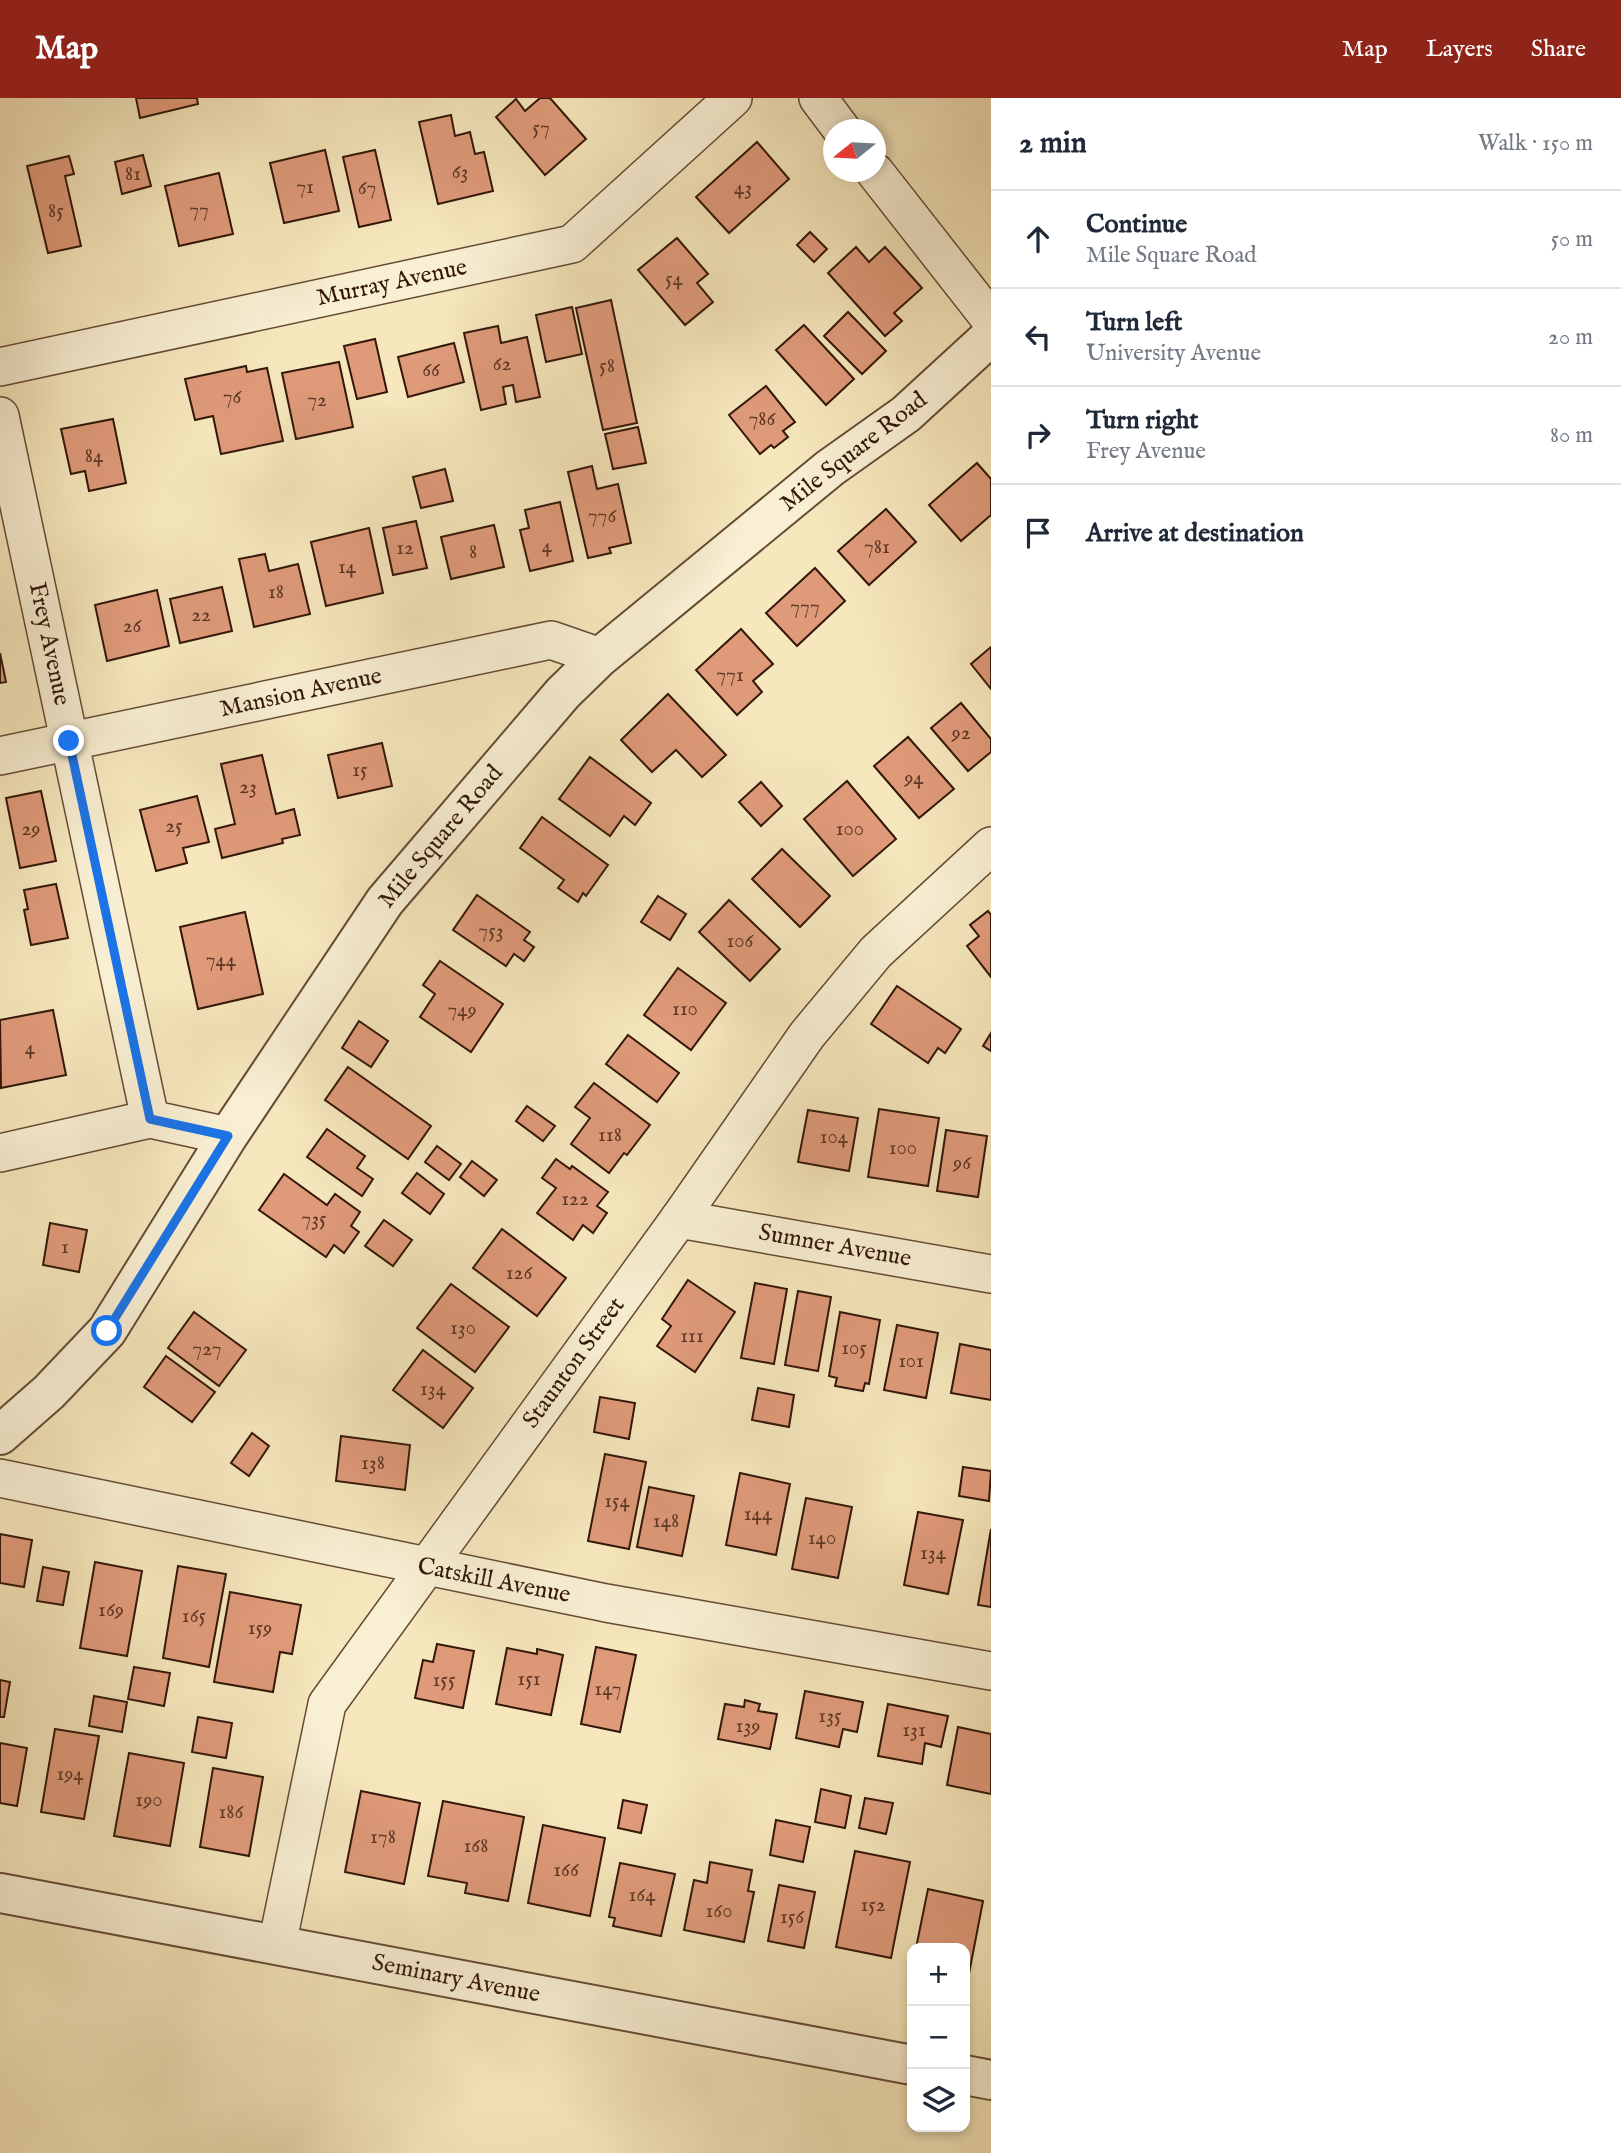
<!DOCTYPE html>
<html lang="en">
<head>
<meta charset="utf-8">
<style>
	:root { --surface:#fff; --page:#f2f2f3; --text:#1f2937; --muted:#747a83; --line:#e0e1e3; --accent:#8f2418 }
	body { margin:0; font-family:"IM FELL English",serif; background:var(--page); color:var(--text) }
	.controls { position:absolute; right:21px; bottom:21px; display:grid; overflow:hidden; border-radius:14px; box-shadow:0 4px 10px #0003 }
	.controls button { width:63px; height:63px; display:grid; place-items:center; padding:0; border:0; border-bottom:2px solid var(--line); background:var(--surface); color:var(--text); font:35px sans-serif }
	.compass { position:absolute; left:823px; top:21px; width:63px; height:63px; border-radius:50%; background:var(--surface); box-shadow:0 4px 10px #0003; rotate:252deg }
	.stop { position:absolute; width:21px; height:21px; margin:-16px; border:5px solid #1a73e8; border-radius:50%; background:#fff }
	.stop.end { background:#1a73e8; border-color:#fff; box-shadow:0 2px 7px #0008 }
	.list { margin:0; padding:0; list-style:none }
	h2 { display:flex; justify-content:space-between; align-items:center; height:91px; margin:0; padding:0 28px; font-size:30px }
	h2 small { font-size:23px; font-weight:400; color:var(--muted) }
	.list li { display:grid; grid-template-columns:46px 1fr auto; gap:21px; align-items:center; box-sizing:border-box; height:98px; padding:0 28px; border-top:2px solid var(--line) }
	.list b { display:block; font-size:26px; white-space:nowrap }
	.list p { margin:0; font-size:23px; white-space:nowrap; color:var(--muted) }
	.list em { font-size:23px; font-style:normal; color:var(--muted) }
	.icon { flex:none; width:38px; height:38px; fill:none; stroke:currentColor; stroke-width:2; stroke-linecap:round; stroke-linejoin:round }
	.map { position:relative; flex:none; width:991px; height:2055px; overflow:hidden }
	header { display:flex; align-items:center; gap:42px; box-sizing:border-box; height:98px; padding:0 35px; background:var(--accent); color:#fff }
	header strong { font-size:33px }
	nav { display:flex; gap:38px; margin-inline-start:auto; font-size:24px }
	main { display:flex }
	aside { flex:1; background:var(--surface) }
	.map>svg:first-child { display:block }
</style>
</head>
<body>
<header>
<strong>Map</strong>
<nav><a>Map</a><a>Layers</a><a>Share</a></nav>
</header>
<main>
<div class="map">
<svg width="991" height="2055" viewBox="0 0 991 2055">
	<rect width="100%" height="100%" fill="#f6e7bc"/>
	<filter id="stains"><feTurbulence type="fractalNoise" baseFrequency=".00286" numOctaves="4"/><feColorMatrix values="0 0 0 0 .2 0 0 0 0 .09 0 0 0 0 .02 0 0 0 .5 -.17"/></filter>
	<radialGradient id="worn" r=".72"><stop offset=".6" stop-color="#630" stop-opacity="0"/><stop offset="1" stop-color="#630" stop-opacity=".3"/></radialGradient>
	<g fill="#df9a7a" stroke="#331709" stroke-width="2">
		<path d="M136,0H197L198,6L140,20Z"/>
		<path d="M540,0H550L586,41L545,77L496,19L516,1L525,13Z"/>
		<path d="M451,17L455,38L470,34L475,56L484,54L493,93L438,106L419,24Z"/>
		<path d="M757,44L789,81L729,135L696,99Z"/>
		<path d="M325,52L339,113L284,125L270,65Z"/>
		<path d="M375,52L391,122L359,129L343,59Z"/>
		<path d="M143,57L151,88L122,96L115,64Z"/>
		<path d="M69,58L74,76L65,78L81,148L48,155L27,68Z"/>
		<path d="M219,75L233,136L179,148L165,88Z"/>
		<path d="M810,134L827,151L814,164L797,147Z"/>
		<path d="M677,140L708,176L697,185L713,204L685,227L638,172Z"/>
		<path d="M856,149L869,164L885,149L922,190L894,215L902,223L885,238L828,175Z"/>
		<path d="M611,202L637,325L603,332L576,210Z"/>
		<path d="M572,209L582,256L546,264L536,217Z"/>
		<path d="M848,214L886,253L862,276L824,238Z"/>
		<path d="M804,227L854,281L826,307L776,252Z"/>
		<path d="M498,228L501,245L527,239L540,299L516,304L513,287L503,289L506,306L481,312L464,235Z"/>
		<path d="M375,241L387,294L357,301L344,248Z"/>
		<path d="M454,245L464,284L408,299L398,259Z"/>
		<path d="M339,264L353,329L296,341L282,275Z"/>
		<path d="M246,268L247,274L267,270L283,343L221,356L213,318L195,322L185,281Z"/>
		<path d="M766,288L795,324L783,333L788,339L774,350L771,347L760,356L729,317Z"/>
		<path d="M113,321L126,385L89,393L85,373L71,376L61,331Z"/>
		<path d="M638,329L646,365L613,371L605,336Z"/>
		<path d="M977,365L991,381V417L961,443L929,407Z"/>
		<path d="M592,368L597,391L618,386L631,445L609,450L611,455L588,460L568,374Z"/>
		<path d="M445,371L453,403L421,410L413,379Z"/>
		<path d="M560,404L573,463L530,473L520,432L529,430L525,412Z"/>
		<path d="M886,411L916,444L869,487L838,453Z"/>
		<path d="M416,423L427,470L393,477L383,430Z"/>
		<path d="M494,427L504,469L451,481L441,439Z"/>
		<path d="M369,430L383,495L326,508L311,444Z"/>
		<path d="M265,456L269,473L298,466L310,516L254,529L239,461Z"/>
		<path d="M815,470L845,503L797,548L766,515Z"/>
		<path d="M222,489L232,533L180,545L170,501Z"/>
		<path d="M157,492L169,548L107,563L95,507Z"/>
		<path d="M741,531L773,566L753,583L762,594L737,617L696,572Z"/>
		<path d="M991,549V591L971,566Z"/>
		<path d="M0,555L6,584L0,585Z"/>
		<path d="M668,596L726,657L702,679L676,652L652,674L621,642Z"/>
		<path d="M961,605L991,641V654L968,673L931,630Z"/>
		<path d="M908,639L954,691L919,720L874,668Z"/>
		<path d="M382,645L392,688L338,700L328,657Z"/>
		<path d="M262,657L276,716L294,711L300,737L282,741L283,745L222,760L215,731L235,726L221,666Z"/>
		<path d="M590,659L651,705L635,727L624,718L610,738L559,701Z"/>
		<path d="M847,683L896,741L853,778L804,721Z"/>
		<path d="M761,684L782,708L761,728L739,704Z"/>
		<path d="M41,693L56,763L20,770L6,700Z"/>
		<path d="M197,698L209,744L183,750L187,765L156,773L140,712Z"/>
		<path d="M542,719L608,767L586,798L583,795L578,804L558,790L564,782L520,750Z"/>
		<path d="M782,751L830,798L800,829L752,781Z"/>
		<path d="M56,786L68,840L31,847L24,812L28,811L24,792Z"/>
		<path d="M477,797L530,834L524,842L534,849L524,863L514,856L506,868L453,832Z"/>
		<path d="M658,798L686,816L670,842L641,824Z"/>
		<path d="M729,802L780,851L750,883L699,834Z"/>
		<path d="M988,813L991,817V879L967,848L979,838L970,827Z"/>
		<path d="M245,814L263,896L198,911L180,829Z"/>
		<path d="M440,863L503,906L471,954L420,919L435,896L423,887Z"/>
		<path d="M678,870L726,905L691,952L644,917Z"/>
		<path d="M897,888L961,931L945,955L938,950L928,965L871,926Z"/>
		<path d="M53,912L66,977L1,990L0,922Z"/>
		<path d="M359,923L388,943L371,969L342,950Z"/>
		<path d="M991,935V953L983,948Z"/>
		<path d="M628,937L679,975L657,1004L606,966Z"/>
		<path d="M348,969L431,1028L408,1061L325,1002Z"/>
		<path d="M594,985L650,1027L627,1057L624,1055L609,1075L571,1046L590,1020L575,1009Z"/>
		<path d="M527,1008L555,1028L543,1043L516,1023Z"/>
		<path d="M879,1011L939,1020L928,1088L868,1079Z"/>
		<path d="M808,1012L858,1020L849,1073L798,1064Z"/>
		<path d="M327,1031L365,1058L357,1070L373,1081L362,1098L307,1059Z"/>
		<path d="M946,1032L987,1038L978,1099L937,1093Z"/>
		<path d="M437,1048L461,1066L449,1082L425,1064Z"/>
		<path d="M556,1061L570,1071L572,1068L608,1094L597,1108L607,1115L593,1135L583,1127L573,1142L537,1115L556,1090L542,1080Z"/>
		<path d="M472,1063L497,1082L484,1098L460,1079Z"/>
		<path d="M417,1075L444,1096L430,1116L402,1095Z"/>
		<path d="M284,1076L327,1107L335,1096L360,1114L351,1128L359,1134L344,1155L334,1147L326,1159L259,1112Z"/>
		<path d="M384,1122L412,1142L393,1168L365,1148Z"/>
		<path d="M50,1125L87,1132L79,1174L43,1167Z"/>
		<path d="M502,1131L566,1180L537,1218L473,1170Z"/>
		<path d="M688,1182L735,1214L695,1274L657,1248L671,1228L662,1221Z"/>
		<path d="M755,1185L787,1191L774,1266L741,1260Z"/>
		<path d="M451,1186L509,1229L475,1274L417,1230Z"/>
		<path d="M798,1193L831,1199L818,1273L785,1267Z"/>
		<path d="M194,1214L246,1252L219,1288L168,1250Z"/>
		<path d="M840,1214L880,1222L869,1286L865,1285L863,1293L835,1288L837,1280L829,1278Z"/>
		<path d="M897,1227L938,1235L926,1300L884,1292Z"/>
		<path d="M960,1246L991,1252V1302L951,1295Z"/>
		<path d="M423,1252L473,1290L443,1330L393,1292Z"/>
		<path d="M166,1258L215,1294L192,1324L144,1289Z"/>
		<path d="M758,1290L794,1297L789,1329L752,1322Z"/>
		<path d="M600,1299L635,1305L629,1341L594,1334Z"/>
		<path d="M252,1335L269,1348L249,1378L231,1365Z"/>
		<path d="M341,1338L410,1347L405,1392L336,1383Z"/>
		<path d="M605,1356L646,1364L629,1451L588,1443Z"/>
		<path d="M963,1369L991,1373L989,1403L959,1398Z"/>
		<path d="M740,1375L790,1386L776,1457L726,1447Z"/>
		<path d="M649,1389L694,1398L682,1458L637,1449Z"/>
		<path d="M806,1400L852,1409L838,1480L792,1471Z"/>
		<path d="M918,1414L963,1422L948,1496L904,1487Z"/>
		<path d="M991,1431V1509L978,1507Z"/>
		<path d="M0,1436L32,1442L24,1489L0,1485Z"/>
		<path d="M95,1464L142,1473L127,1558L80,1550Z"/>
		<path d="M178,1468L226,1476L209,1569L163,1560Z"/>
		<path d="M43,1469L69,1474L63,1507L37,1503Z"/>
		<path d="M230,1494L301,1507L292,1556L280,1554L273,1594L214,1584Z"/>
		<path d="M437,1546L474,1553L463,1610L415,1600L423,1562L433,1564Z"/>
		<path d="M596,1549L636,1557L620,1634L581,1626Z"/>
		<path d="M507,1550L537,1556V1551L563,1557L551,1617L496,1606Z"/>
		<path d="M134,1569L170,1575L164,1608L128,1601Z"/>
		<path d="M0,1582L10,1584L4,1619H0Z"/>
		<path d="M805,1593L863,1604L857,1634L843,1631L839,1649L796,1640Z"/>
		<path d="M94,1598L127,1604L122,1634L89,1628Z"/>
		<path d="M745,1602L760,1606L758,1613L777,1616L770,1651L718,1641L725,1606L744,1609Z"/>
		<path d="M888,1606L948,1618L941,1649L925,1645L922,1666L878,1658Z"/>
		<path d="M198,1619L232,1625L226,1660L192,1654Z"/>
		<path d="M958,1629L991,1636V1696L947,1687Z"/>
		<path d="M55,1631L99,1638L84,1721L41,1714Z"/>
		<path d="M0,1645L27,1650L17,1708L0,1705Z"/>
		<path d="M129,1655L184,1665L170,1748L114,1738Z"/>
		<path d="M213,1670L263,1679L249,1758L200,1749Z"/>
		<path d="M821,1691L851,1698L845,1730L815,1724Z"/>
		<path d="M361,1693L420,1705L404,1786L345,1774Z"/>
		<path d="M865,1700L893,1705L886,1736L859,1730Z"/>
		<path d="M623,1702L647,1707L641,1735L618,1730Z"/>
		<path d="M443,1703L524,1719L508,1803L465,1795L467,1785L428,1778Z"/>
		<path d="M776,1722L810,1729L803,1764L770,1757Z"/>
		<path d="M543,1727L605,1740L590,1818L528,1805Z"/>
		<path d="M855,1753L910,1764L891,1860L836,1849Z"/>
		<path d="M710,1764L752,1772L748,1793L754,1794L744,1844L684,1832L694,1782L707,1785Z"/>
		<path d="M620,1765L675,1776L661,1838L613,1828L615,1820L609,1819Z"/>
		<path d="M779,1787L815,1794L804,1850L768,1843Z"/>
		<path d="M928,1791L983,1803L967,1886L965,1885V1850H916Z"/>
	</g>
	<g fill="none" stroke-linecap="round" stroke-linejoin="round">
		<defs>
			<g id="minor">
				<path d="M818,0L842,32"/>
				<path d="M875,74L991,222"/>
				<path d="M0,269L572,146L733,0"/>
				<path d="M0,318L150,1021"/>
				<path d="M0,658L551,542L600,559"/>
				<path d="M0,1055L150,1021L228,1038"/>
				<path d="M679,1121L991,1176"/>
				<path d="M0,1380L606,1505L991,1573"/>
				<path d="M277,1847L327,1606L679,1121L807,937L876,854L991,748"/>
			</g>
			<g id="tertiary">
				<path d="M0,1337L49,1294L107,1233L228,1038L385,803L563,595L600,559L830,370L906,316L991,238"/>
				<path d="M0,1795L912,1967"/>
				<path d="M965,1977L991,1982"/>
			</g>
		</defs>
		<use href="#minor" stroke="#644b36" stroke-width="40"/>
		<use href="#tertiary" stroke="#644b36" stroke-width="42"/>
		<use href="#minor" stroke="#f9efd3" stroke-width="37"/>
		<use href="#tertiary" stroke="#f9efd3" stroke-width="38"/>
	</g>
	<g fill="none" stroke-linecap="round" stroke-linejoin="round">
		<path stroke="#1a73e8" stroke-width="9" d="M69,643L150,1021L228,1038L107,1233"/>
	</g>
	<g text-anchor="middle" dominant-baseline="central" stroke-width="6" stroke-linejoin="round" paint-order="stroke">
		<g font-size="21" fill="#5e3825">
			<text x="541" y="30">57</text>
			<text x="460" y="74">63</text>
			<text x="133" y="76">81</text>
			<text x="305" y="89">71</text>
			<text x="367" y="90">67</text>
			<text x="743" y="90">43</text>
			<text x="199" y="112">77</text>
			<text x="56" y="113">85</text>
			<text x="674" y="181">54</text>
			<text x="502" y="266">62</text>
			<text x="607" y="268">58</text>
			<text x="431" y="272">66</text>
			<text x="232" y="299">76</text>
			<text x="317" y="302">72</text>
			<text x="762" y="321">786</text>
			<text x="94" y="358">84</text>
			<text x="602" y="418">776</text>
			<text x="547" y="448">4</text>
			<text x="877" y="449">781</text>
			<text x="405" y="450">12</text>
			<text x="473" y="454">8</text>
			<text x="347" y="469">14</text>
			<text x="276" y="494">18</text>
			<text x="805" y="509">777</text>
			<text x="201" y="517">22</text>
			<text x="132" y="528">26</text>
			<text x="730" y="577">771</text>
			<text x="961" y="635">92</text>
			<text x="360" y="672">15</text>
			<text x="914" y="680">94</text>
			<text x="248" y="689">23</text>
			<text x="174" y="728">25</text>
			<text x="31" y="731">29</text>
			<text x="850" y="731">100</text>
			<text x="491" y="833">753</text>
			<text x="740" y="843">106</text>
			<text x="221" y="862">744</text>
			<text x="685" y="911">110</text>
			<text x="462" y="912">749</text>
			<text x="30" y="950">4</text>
			<text x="610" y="1037">118</text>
			<text x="834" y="1039">104</text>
			<text x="903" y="1050">100</text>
			<text x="962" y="1065">96</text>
			<text x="575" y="1101">122</text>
			<text x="314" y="1121">735</text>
			<text x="65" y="1149">1</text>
			<text x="519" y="1175">126</text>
			<text x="463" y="1230">130</text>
			<text x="692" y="1238">111</text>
			<text x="854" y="1250">105</text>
			<text x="207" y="1251">727</text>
			<text x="911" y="1263">101</text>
			<text x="433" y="1291">134</text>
			<text x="373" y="1365">138</text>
			<text x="617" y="1403">154</text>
			<text x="758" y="1416">144</text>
			<text x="666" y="1423">148</text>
			<text x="822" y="1440">140</text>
			<text x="933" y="1455">134</text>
			<text x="111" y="1512">169</text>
			<text x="194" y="1518">165</text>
			<text x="260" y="1530">159</text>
			<text x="529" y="1581">151</text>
			<text x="444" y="1582">155</text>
			<text x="608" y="1591">147</text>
			<text x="830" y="1618">135</text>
			<text x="748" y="1628">139</text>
			<text x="914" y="1632">131</text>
			<text x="70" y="1676">194</text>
			<text x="149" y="1702">190</text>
			<text x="231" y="1714">186</text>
			<text x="383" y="1739">178</text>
			<text x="476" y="1748">168</text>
			<text x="566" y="1772">166</text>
			<text x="642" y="1797">164</text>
			<text x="873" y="1807">152</text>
			<text x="719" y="1813">160</text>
			<text x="792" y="1819">156</text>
		</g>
		<g font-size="24" fill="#331709" stroke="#f9efd3">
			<text transform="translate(392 185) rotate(-12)">Murray Avenue</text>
			<text transform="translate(854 354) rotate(-38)">Mile Square Road</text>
			<text transform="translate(49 546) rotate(78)">Frey Avenue</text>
			<text transform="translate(301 595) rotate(-12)">Mansion Avenue</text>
			<text transform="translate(441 739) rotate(-50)">Mile Square Road</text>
			<text transform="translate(835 1148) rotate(10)">Sumner Avenue</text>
			<text transform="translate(574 1265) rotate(-54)">Staunton Street</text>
			<text transform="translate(494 1483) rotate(11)">Catskill Avenue</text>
			<text transform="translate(456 1881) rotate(11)">Seminary Avenue</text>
		</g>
	</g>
	<rect width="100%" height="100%" filter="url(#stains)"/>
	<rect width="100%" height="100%" fill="url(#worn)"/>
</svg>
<div class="controls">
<button>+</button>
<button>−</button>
<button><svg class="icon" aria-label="layers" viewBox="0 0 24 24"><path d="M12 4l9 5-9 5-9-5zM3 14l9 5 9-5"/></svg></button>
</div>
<svg class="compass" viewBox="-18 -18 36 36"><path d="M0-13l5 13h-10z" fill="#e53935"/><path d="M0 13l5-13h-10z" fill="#747a83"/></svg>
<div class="stop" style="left:107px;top:1233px"></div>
<div class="stop end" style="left:69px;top:643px"></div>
</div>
<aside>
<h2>2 min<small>Walk · 150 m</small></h2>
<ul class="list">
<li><svg class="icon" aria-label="ahead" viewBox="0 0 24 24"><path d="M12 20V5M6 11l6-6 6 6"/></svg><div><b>Continue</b><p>Mile Square Road</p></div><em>50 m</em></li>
<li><svg class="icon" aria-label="left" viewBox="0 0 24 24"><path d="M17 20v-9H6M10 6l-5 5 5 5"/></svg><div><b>Turn left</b><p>University Avenue</p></div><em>20 m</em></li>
<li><svg class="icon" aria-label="right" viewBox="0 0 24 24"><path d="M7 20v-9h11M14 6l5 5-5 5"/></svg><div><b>Turn right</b><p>Frey Avenue</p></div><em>80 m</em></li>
<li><svg class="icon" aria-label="arrive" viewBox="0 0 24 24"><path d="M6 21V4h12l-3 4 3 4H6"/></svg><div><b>Arrive at destination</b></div></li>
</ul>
</aside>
</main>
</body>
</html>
